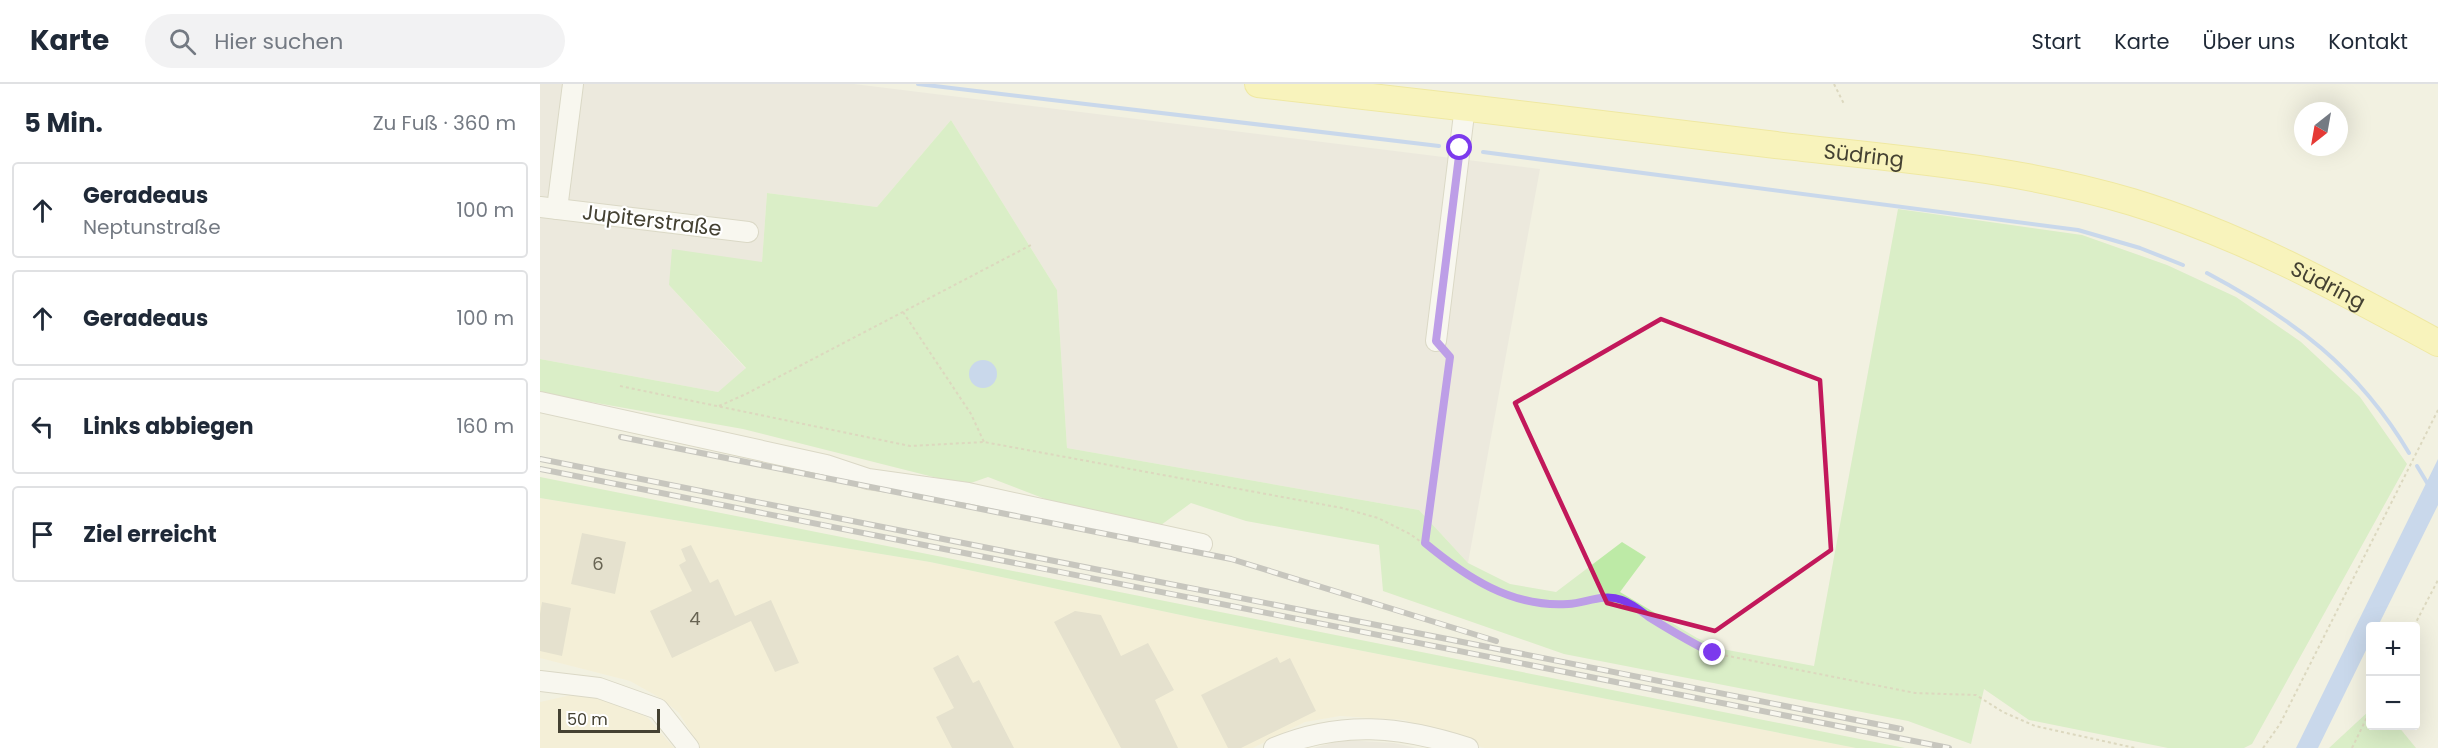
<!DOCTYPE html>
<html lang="de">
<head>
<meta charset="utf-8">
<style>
	:root { --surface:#fff; --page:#f2f2f3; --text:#1f2937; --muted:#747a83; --line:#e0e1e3 }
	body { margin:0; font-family:Poppins,sans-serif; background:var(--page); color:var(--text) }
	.controls { position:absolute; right:18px; bottom:18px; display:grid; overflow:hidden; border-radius:6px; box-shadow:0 6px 24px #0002 }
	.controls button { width:54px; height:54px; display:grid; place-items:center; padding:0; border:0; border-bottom:2px solid var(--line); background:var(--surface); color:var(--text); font:30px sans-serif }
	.compass { position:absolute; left:1754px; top:18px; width:54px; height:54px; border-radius:50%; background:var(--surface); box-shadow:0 6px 24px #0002; rotate:211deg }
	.scale { position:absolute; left:18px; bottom:15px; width:102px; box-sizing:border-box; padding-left:6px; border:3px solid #444132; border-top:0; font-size:16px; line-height:21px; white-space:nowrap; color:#444132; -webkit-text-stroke:4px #fff; paint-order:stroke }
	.stop { position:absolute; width:18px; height:18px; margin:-14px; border:4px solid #7c3aed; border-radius:50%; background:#fff }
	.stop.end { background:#7c3aed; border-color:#fff; box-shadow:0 2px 6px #0008 }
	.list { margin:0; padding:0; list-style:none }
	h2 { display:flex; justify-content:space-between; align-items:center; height:78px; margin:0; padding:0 24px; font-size:26px }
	h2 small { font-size:20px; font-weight:400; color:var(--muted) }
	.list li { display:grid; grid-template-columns:39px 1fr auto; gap:18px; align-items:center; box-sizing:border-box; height:96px; margin:0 12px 12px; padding:0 12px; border:2px solid var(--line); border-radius:6px }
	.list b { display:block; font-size:22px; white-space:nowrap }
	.list p { margin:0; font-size:20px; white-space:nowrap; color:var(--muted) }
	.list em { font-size:20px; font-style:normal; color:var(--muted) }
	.icon { flex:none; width:33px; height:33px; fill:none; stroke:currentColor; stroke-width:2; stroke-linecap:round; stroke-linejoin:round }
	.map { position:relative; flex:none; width:1898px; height:664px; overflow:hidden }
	header { display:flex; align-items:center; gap:36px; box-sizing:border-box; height:84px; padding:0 30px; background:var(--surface); border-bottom:2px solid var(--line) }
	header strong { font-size:28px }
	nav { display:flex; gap:33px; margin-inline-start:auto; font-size:21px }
	.search { width:420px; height:54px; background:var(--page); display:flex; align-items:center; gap:15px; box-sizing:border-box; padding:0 21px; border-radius:33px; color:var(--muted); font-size:22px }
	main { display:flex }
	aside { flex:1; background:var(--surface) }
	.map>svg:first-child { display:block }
</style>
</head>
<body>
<header>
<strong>Karte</strong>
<div class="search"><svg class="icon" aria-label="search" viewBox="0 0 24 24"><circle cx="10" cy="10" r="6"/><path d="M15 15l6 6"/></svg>Hier suchen</div>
<nav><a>Start</a><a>Karte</a><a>Über uns</a><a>Kontakt</a></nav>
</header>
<main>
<aside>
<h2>5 Min.<small>Zu Fuß · 360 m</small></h2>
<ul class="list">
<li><svg class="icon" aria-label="ahead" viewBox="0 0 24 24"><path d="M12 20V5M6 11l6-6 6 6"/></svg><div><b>Geradeaus</b><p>Neptunstraße</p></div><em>100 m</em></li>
<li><svg class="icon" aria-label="ahead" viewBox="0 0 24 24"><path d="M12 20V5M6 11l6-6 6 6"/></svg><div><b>Geradeaus</b></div><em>100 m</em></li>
<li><svg class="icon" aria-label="left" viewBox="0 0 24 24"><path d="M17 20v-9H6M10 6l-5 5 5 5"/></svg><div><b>Links abbiegen</b></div><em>160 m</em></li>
<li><svg class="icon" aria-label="arrive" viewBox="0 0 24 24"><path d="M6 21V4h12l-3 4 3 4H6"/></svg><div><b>Ziel erreicht</b></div></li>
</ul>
</aside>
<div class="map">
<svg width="1898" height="664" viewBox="0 0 1898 664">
	<rect width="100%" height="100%" fill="#f2f1e1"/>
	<g fill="#f7eeca">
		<path d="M0,414L390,478L655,534L1316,664H944L864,636L800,632L765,638L713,664H160L139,629L122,615L90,597L0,574Z"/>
		<path d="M40,609L84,621L108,634L134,664H0V618Z"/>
	</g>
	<g fill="#e4e1d7">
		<path d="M0,0H314L1000,85L928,479L879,426L527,364L517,206L411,36L337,123L227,109L222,178L129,201L206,285L178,308L0,275Z"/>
		<path d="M804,656L854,659L877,664H773Z"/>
	</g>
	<g fill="#bdeaa6">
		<path d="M411,36L517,206L527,364L879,426L928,479L970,500L1016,508L1082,458L1106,473L1080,508L1157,554L1182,565L1274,582L1358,125L1542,151L1627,181L1696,213L1761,258L1820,313L1867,380L1712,660L1704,664H1628L1489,636L1444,605L1431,660L1368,637L1024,570L843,507L839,461L706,437L651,419L621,441L513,418L448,393L425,401L203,345L0,309V275L178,308L206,284L129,201L132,165L222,178L227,109L337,123Z"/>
		<path d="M0,393L191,431L1365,664H1316L655,534L390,478L0,414Z"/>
		<path d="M1830,626V642H1858L1876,664H1789Z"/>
	</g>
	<g fill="#98bbf5">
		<circle cx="443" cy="290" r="14"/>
		<path d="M1898,375V421L1838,542H1830V558L1778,664H1756Z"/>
	</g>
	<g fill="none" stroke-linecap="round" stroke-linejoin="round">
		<g stroke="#98bbf5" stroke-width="4">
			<path d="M378,0L899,62"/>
			<path d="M943,68L1538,146L1600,164L1643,181"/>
			<path d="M1667,189C1753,235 1818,283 1869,369"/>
			<path d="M1877,382L1889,402"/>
		</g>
	</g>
	<g fill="#d4cfb6">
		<path d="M42,449L86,458L75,510L31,500Z"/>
		<path d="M151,461L170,499L178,495L195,532L231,516L259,579L235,588L211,537L132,574L110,527L152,507L139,481L146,477L141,465Z"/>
		<path d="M2,518L31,524L22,572L0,567V530Z"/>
		<path d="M535,527L561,531L581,572L608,559L634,606L615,616L638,664H581L514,538Z"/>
		<path d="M418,571L433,599L439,596L474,664H412L396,633L414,624L393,584Z"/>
		<path d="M737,573L740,579L750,574L776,627L701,664H688L661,611Z"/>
	</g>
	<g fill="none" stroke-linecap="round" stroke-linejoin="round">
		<defs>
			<g id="minor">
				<path d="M0,123L208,148"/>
				<path d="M17,125L33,0"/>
				<path d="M896,257L925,22"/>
				<path d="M0,318L286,381L328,395L428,409L662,460"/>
				<path d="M0,597L59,604L118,625L149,664"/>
				<path d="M734,664C801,636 861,642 928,664"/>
			</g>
			<g id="major">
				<path id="s1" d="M718,0C891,19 1063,40 1236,61C1356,75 1476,83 1592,118C1701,151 1799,205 1898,259"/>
			</g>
		</defs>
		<use href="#minor" stroke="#bebba4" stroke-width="22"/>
		<use href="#major" stroke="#ecdf56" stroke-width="28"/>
		<g stroke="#c1bb94" stroke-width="2" stroke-dasharray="3 3" stroke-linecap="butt">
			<path d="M1294,0L1304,20"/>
			<path d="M363,228L431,330L444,358"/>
			<path d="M80,302L370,362L444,358L802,424L838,434L870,450L933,495L975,515L998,520L1030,521L1062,513L1082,516L1153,560L1173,569L1375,609L1436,611L1463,628L1495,642L1595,664"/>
			<path d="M179,322L206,310L491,161"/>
			<path d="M885,457L910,273L906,268"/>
			<path d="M1874,542L1898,496"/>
			<path d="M1723,664L1740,640L1898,326"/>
			<path d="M1812,664L1830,627"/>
		</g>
		<use href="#minor" stroke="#fff" stroke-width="20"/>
		<use href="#major" stroke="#fff78e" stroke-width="26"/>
		<defs>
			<g id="rail">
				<path d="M81,353L691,475L956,557"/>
				<path d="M0,375L1361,645"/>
				<path d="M0,385L1409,664"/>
			</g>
		</defs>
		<use href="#rail" stroke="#939393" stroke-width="6"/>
		<use href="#rail" stroke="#fff" stroke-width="4" stroke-dasharray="11" stroke-linecap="butt"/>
	</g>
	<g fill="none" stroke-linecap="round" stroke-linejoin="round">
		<path stroke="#7c3aed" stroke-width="8" d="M920,64L896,257L910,273L885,459C926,493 972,524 1028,520C1046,519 1063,509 1082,516C1091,519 1101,527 1109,533C1130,546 1151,559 1173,569"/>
	</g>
	<path d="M0 0H1898V664H0ZM1121,235L1280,296L1291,466L1175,547L1067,519L975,319Z" fill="#f2f1e1" fill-opacity=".55" fill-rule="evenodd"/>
	<path fill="none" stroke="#c2185b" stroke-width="4.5" stroke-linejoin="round" d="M1121,235L1280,296L1291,466L1175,547L1067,519L975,319Z"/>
	<g text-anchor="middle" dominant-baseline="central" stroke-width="4.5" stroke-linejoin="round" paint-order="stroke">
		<g font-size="18" fill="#686453">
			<text x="58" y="479">6</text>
			<text x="155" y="534">4</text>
		</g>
		<g font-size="21" fill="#444132" stroke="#fff">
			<text stroke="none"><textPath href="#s1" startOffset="610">Südring</textPath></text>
			<text transform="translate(112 136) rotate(7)">Jupiterstraße</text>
			<text stroke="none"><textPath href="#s1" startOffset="1096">Südring</textPath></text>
		</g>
	</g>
</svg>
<div class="controls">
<button>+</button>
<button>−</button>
</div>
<svg class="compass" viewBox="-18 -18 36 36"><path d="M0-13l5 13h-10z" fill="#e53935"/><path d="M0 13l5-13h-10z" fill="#747a83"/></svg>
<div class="scale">50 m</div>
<div class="stop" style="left:920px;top:64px"></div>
<div class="stop end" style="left:1173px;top:569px"></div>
</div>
</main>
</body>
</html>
